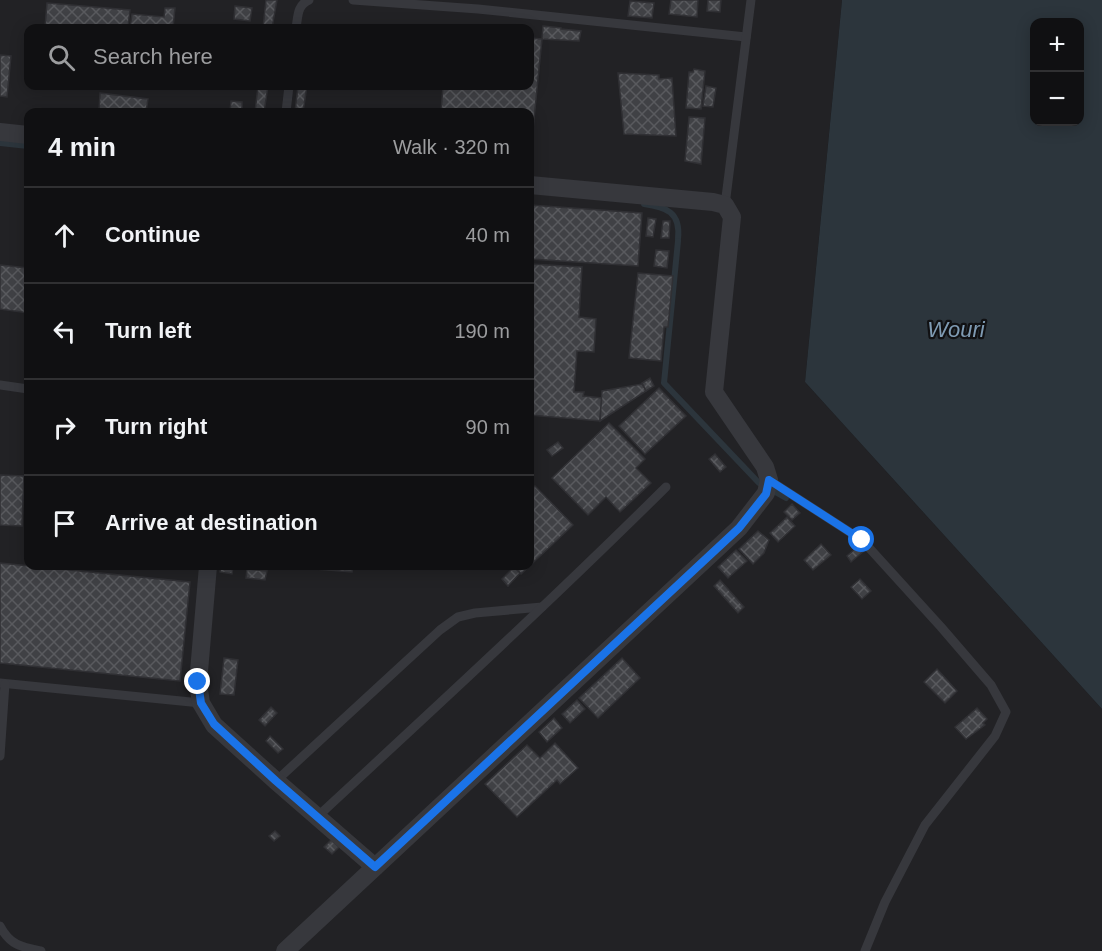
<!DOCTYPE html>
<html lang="en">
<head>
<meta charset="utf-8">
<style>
	:root { --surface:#101012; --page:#19191b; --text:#f1f3f6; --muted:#9c9d9f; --line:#303032 }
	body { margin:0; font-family:Arial,sans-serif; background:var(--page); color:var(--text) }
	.controls { position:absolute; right:18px; top:18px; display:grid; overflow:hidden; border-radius:12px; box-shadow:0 3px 15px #0003 }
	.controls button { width:54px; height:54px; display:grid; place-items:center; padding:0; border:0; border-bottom:2px solid var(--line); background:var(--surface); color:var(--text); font:30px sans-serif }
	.stop { position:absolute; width:18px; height:18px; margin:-14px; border:4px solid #1a73e8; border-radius:50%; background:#fff }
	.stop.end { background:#1a73e8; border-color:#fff; box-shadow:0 2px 6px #0008 }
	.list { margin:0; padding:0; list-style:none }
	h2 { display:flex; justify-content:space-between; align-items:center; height:78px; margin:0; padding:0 24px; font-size:26px }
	h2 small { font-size:20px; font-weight:400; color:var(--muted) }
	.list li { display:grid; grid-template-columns:39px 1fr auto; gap:18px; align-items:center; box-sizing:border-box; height:96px; padding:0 24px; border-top:2px solid var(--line) }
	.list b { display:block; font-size:22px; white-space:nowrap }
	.list em { font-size:20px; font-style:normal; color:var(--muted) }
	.icon { flex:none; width:33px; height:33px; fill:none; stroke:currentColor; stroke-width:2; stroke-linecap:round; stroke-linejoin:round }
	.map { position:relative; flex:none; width:1102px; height:951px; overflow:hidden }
	.search { position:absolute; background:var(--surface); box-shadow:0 3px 15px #0003; left:24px; top:24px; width:510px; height:66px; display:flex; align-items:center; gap:15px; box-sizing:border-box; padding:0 21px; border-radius:12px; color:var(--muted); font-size:22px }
	.panel { position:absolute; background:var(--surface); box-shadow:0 3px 15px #0003; left:24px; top:108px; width:510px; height:462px; border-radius:12px }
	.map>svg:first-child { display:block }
</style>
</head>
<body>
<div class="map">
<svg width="1102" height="951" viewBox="0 0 1102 951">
	<defs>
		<pattern id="building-cross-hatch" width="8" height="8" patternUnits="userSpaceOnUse" patternTransform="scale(1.5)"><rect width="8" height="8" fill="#404145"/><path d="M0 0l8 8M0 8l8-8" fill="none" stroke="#595a5e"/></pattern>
	</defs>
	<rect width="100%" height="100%" fill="#161618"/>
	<path fill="#222225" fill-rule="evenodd" d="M0,0H842L805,382L1102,709V951H0ZM28,28H530V86H28ZM28,112H530V566H28Z"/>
	<path fill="#2c353c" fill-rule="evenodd" d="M842,0H1102V709L805,382ZM1034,22H1080V122H1034Z"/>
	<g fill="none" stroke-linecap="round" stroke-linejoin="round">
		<g stroke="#2c353c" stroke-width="6">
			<path d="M0,143L28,146"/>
			<path d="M644,204C666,207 681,212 678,239"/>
			<path d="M678,241L664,383L759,483L786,498"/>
		</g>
	</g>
	<g fill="url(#building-cross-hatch)" stroke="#303034" stroke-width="1.5">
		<path d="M266,0H277L272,28H263Z"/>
		<path d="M671,0H698L697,17L669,14Z"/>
		<path d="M708,0H721L720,12L707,11Z"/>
		<path d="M630,1L654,3L652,18L628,16Z"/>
		<path d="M47,3L130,10L128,28H40V27H45Z"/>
		<path d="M235,6L252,8L250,21L234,19Z"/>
		<path d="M165,8H175L173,28H130L132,14L164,17Z"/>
		<path d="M543,26L561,28V29L581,31L579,41L542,39Z"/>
		<path d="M530,38L542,39L533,129L530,128V112H441L443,86H530Z"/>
		<path d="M0,55L11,56L7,97L0,96Z"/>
		<path d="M694,69L705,71L701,109L686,108L689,72H693Z"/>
		<path d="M618,73L659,75V79L672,78L676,136L624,134Z"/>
		<path d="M258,86H268L264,112H255Z"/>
		<path d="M298,86H307L303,112H295Z"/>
		<path d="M706,86L716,88L713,107L703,106Z"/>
		<path d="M100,93L148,99L146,112L99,111Z"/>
		<path d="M231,101L242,102V112H230Z"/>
		<path d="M689,117L705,118L701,164L685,161Z"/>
		<path d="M530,205L642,213L638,266L530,259Z"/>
		<path d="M648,218L656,219L653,237L646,236Z"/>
		<path d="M663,221H670L669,238H661Z"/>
		<path d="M656,250L669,251L667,268L654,266Z"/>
		<path d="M530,264L582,267L579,317L596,319L594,352L577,351L574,392H584L583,396L602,398L600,421L530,415Z"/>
		<path d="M0,265L28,268V313L0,309Z"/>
		<path d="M638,273L673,276L668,327H664L661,361L629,358Z"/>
		<path d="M650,378L654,386L646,391L642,383Z"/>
		<path d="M642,384L646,391L600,421L602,391Z"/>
		<path d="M659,388L686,416L645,454L619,426Z"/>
		<path d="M609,423L645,459L636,468L651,483L620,512L606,497L588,515L552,478Z"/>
		<path d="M558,442L563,448L552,456L547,450Z"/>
		<path d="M715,454L726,467L720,472L709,459Z"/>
		<path d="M0,475L24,476L22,526L0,525Z"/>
		<path d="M535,486L573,525L521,574L513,566H530V491Z"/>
		<path d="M792,504L800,513L792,520L784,512Z"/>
		<path d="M787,517L795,526L778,542L770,533Z"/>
		<path d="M758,531L769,540L764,553L753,564L739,549Z"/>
		<path d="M821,544L831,555L813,570L804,560Z"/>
		<path d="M860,545L865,550L851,562L847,556Z"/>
		<path d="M736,550L747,561L728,578L718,567Z"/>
		<path d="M0,563L190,582L180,681L0,663Z"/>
		<path d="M221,566H233L232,574L220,572Z"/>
		<path d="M278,566H353L352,572Z"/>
		<path d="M514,567L520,573L508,586L502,579Z"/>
		<path d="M247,569L267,571L265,580L246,578Z"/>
		<path d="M860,579L871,591L862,599L851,587Z"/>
		<path d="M720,580L744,607L738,613L714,586Z"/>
		<path d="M224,658L238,660L234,695L220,694Z"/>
		<path d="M622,658L640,678L598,718L579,698Z"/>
		<path d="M937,669L957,691L945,703L924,682Z"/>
		<path d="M577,700L585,709L570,723L562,714Z"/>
		<path d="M271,707L277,713L265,726L259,720Z"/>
		<path d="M977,708L987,719L983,723L985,725L966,739L955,727Z"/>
		<path d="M554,718L562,728L547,742L539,732Z"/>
		<path d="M270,736L283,749L278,753L266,741Z"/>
		<path d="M555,743L578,768L560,784L557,780L517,817L485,784L527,745L540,758Z"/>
		<path d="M275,831L280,836L274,841L269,836Z"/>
		<path d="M331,840L339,847L332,854L324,847Z"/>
	</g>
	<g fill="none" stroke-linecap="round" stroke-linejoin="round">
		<g stroke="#37383d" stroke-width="9">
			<path d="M353,0L478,9L746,37"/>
			<path d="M296,28C298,17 297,5 309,0"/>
			<path d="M286,112L289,86"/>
			<path d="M725,205L751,0"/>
			<path d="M0,385L28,389"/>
			<path d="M769,480L862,540L941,627L991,685L1006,712L995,736L925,825L885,902L865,951"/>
			<path d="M0,683L201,703"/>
			<path d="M0,756L5,684"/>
			<path d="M276,781L440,630L458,617L475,613L542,607"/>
			<path d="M317,817C435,708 552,600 666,487"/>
			<path d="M0,926C10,945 21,947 41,951"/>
		</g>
		<g stroke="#37383d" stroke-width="18">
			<path d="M0,132L28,135"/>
			<path d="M208,566L198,683L201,703L214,725L276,781L375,867"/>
			<path d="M285,951L739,528L766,493L769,480L765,467L714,392L732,217L725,205L713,202L530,185"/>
		</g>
	</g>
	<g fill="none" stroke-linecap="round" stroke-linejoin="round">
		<path stroke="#1a73e8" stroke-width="8" d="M198,682L201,703L214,724L276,781L375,867L739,528L766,494L769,480L862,540"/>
	</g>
	<g text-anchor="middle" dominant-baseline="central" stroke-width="4.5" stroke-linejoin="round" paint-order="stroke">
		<g font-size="22" font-style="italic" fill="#7f9bb3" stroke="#111113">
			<text x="956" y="329">Wouri</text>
		</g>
	</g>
</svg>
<div class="controls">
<button>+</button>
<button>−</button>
</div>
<div class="stop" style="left:862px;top:540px"></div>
<div class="stop end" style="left:198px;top:682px"></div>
<div class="search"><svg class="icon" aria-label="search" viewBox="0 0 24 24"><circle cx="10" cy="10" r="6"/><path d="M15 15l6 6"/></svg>Search here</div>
<section class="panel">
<h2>4 min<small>Walk · 320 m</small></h2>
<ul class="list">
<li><svg class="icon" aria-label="ahead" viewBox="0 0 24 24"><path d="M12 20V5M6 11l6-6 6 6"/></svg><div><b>Continue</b></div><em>40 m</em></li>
<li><svg class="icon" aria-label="left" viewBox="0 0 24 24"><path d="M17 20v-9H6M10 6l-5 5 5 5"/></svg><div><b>Turn left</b></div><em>190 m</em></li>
<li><svg class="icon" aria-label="right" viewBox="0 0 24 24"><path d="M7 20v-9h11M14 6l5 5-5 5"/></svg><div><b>Turn right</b></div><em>90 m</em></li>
<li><svg class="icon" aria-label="arrive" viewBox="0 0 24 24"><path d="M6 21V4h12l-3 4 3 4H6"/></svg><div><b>Arrive at destination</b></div></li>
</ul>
</section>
</div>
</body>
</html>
